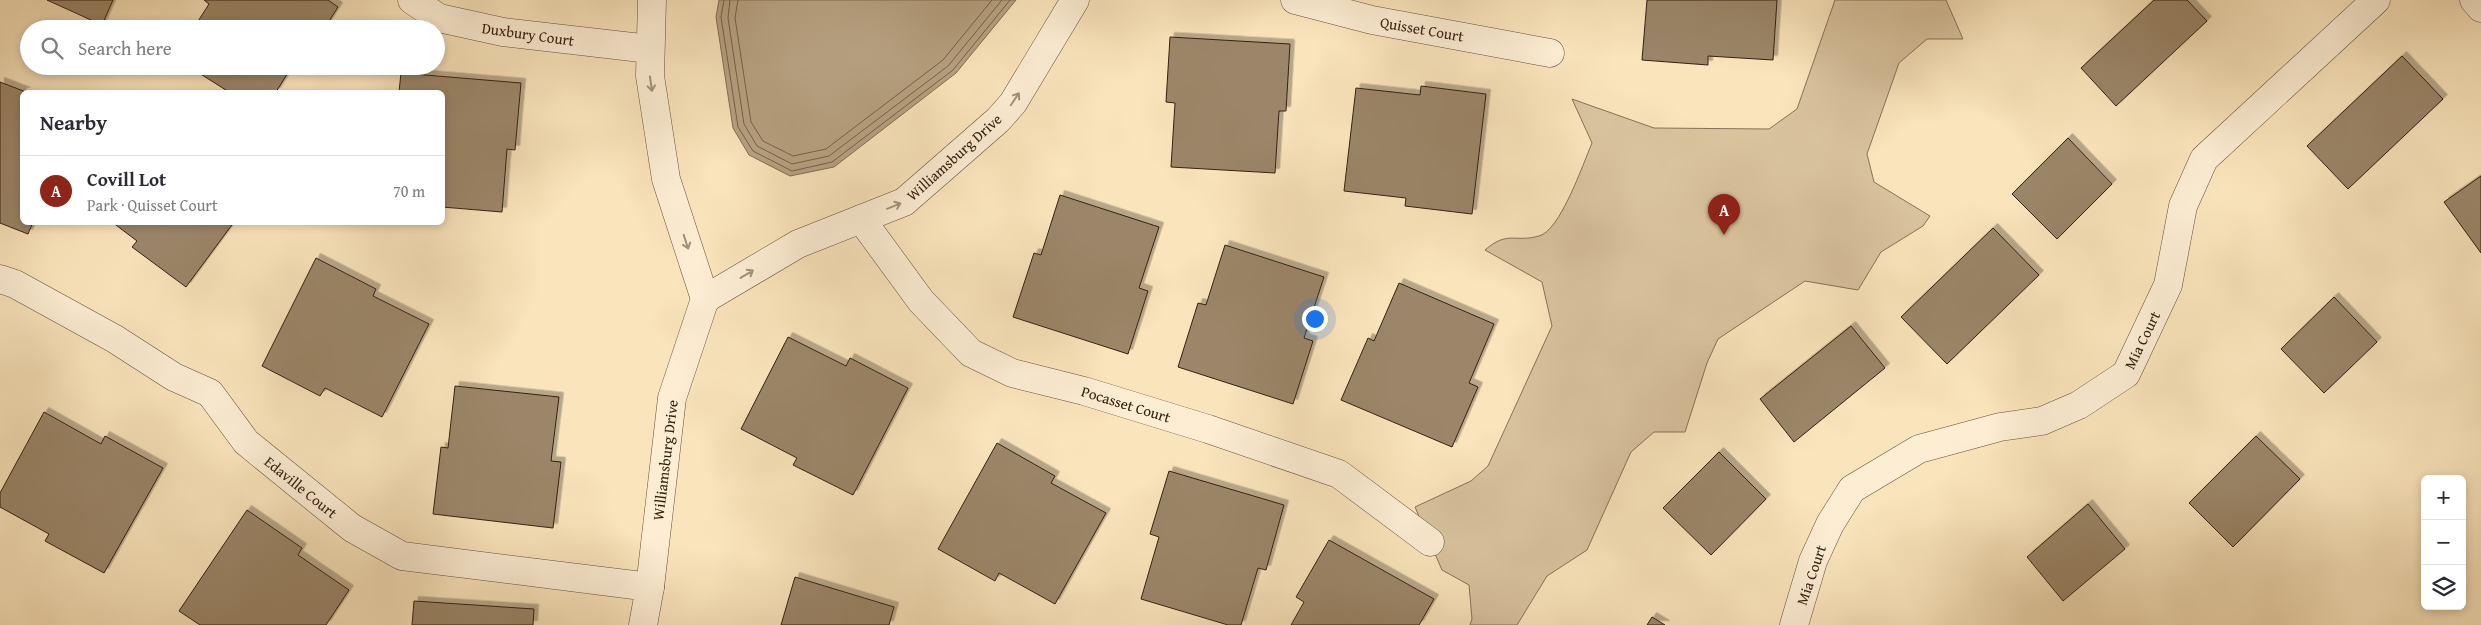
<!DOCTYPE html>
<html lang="en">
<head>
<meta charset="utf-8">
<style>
	:root { --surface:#fff; --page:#f2f2f3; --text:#2b2b33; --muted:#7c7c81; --line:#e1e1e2; --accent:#8f2418 }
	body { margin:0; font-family:"Gentium Book Plus",serif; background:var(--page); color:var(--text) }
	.controls { position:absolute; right:15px; bottom:15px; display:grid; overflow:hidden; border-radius:8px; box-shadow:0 2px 8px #0003 }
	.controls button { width:45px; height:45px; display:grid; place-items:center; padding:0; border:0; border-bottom:1px solid var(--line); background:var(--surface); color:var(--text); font:25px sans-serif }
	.you { position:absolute; left:1314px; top:318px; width:18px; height:18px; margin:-12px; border:4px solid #fff; border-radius:50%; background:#1a73e8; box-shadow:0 0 0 8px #1a73e833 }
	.badge { display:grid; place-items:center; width:32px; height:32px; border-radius:50%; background:var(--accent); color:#fff; font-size:16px; font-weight:700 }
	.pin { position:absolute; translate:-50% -41px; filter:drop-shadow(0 1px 2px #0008) }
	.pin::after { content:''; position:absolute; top:26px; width:18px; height:15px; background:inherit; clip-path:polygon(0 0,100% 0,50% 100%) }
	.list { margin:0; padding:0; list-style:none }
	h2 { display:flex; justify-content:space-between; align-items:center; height:65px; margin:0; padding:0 20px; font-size:21px }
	h2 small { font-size:16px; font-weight:400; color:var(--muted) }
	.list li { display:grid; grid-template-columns:32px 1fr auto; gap:15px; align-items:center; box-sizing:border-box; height:70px; padding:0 20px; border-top:1px solid var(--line) }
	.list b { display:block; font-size:19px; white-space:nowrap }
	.list p { margin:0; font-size:16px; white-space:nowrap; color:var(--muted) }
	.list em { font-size:16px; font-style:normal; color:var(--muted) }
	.icon { flex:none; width:28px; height:28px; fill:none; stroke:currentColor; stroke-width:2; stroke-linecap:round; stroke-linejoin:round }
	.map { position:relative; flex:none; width:2481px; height:625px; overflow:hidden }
	.search { position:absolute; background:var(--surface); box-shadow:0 2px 8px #0003; left:20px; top:20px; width:425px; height:55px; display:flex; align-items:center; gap:12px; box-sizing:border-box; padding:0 18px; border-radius:28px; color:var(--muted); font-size:19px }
	.panel { position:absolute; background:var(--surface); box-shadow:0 2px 8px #0003; left:20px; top:90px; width:425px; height:135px; border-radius:8px }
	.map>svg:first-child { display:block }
</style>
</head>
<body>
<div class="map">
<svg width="2481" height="625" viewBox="0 0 2481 625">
	<defs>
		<filter id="shadow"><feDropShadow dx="4.5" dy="-4.5" stdDeviation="0" flood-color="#0004"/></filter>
	</defs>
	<rect width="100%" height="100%" fill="#fae4bb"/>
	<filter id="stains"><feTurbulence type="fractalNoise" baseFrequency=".004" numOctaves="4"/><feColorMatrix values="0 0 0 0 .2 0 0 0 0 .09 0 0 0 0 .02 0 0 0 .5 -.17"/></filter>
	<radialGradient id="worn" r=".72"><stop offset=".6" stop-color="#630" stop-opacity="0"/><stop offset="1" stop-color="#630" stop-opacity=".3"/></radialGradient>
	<path fill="#d9c39e" stroke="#877257" d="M1835,0H1946L1963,39H1927L1899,63L1867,154L1874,182L1930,216L1923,226L1881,252L1858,290L1805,281L1718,339L1707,363L1685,432H1654L1631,452L1587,550L1547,576L1517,625H1470L1472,619L1469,585L1442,570L1415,507L1471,481L1488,466L1552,326L1542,282L1485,250C1508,230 1514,243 1539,236C1560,231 1583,164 1592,143L1572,99L1654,128L1769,129L1797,109Z"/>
	<path fill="#b7a181" stroke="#836d54" d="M719,0H1016L956,73L834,167L790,176L749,155L733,128L716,17Z"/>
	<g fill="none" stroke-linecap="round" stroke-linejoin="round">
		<g stroke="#766048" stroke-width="1">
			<path d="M724,0L721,17L738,127L753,151L792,171L832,162L953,70L1010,0"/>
			<path d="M730,0L728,18L744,124L757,146L792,164L829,156L948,66L1002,0"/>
			<path d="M738,0L735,18L751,122L763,141L793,156L826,149L943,60L992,0"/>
		</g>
	</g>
	<g fill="#9b8669" stroke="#352010" filter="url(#shadow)">
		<path d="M47,0H113L102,25Z"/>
		<path d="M204,0H328L338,7L324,29H193L209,4Z"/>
		<path d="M1647,0H1777L1773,60L1708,56V65L1642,60Z"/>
		<path d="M2154,0H2187L2207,21L2116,106L2081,68Z"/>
		<path d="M1170,37L1290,44L1286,111H1279L1275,173L1171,167L1175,103L1166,102Z"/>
		<path d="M2402,56L2443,99L2348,189L2307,146Z"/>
		<path d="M188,66H292L276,92H229Z"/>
		<path d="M401,73L521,83L515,150L507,149L502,212L442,207V92H399Z"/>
		<path d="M0,82L26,92H22V222H33L28,234L0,223Z"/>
		<path d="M1421,86L1486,94L1472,214L1405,206L1406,198L1344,191L1356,88L1420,95Z"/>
		<path d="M2068,138L2112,184L2057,239L2012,194Z"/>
		<path d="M2481,176V253L2444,202Z"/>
		<path d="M1060,195L1159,227L1139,288L1148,291L1128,354L1013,317L1034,253L1041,255Z"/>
		<path d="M112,222H234L186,287L132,247L137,241Z"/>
		<path d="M1993,228L2039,275L1947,364L1901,317Z"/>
		<path d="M1225,245L1324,277L1304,338L1313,341L1293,404L1178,367L1198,303L1206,305Z"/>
		<path d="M316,258L376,289L373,296L429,324L382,417L325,388L320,396L262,366Z"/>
		<path d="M1399,283L1494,324L1469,383L1478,387L1452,447L1341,400L1368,338L1374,341Z"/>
		<path d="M2334,297L2377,342L2324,393L2281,349Z"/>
		<path d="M1851,326L1885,368L1794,442L1760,399Z"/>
		<path d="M788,337L846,366L850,358L908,388L853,495L793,465L797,458L741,429Z"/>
		<path d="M455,386L559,397L551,461L561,462L553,528L433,514L441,447L448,448Z"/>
		<path d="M44,412L101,444L105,436L163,468L104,573L45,541L49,534L0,507V493Z"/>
		<path d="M2256,436L2300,479L2233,547L2189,503Z"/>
		<path d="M997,443L1055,476L1051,483L1106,513L1055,604L999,573L995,581L938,549Z"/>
		<path d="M1719,452L1766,499L1711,555L1663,508Z"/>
		<path d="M1169,471L1284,505L1266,570L1258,568L1241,625H1228L1141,599L1159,537L1150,534Z"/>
		<path d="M2088,504L2125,549L2063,601L2027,557Z"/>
		<path d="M247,510L302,548L298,555L349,590L326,625H200L179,611Z"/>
		<path d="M1329,540L1434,599L1419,625H1291L1304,602L1296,597Z"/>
		<path d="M795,577L894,607L889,625H781Z"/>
		<path d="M414,601L534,609L533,625H412Z"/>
		<path d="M1652,617L1665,625H1647Z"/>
	</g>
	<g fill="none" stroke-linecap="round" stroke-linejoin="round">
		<defs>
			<g id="street">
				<path d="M412,0L439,18L503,32L650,49"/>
				<path d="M1295,0L1372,20L1550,53"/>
				<path d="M2474,0L2481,8"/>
				<path d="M861,219L921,301L971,353L1012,373L1084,391L1208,429L1339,474L1430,542"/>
				<path d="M0,279L15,284L115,339L174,377L210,393L246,442L352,528L402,556L650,587"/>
				<path d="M705,299L798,244L904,202L998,120L1013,103L1075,0"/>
				<path d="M643,625L650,587L672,398L705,299L666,179L650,76L652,0"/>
				<path d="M1794,625L1813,561L1830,524L1852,489L1919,449L2000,427L2042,421L2079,405L2126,374L2168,285L2183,206L2204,159L2376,0"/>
			</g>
		</defs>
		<use href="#street" stroke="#66513b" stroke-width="29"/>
		<use href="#street" stroke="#fcedd3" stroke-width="28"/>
	</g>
	<defs><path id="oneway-shaft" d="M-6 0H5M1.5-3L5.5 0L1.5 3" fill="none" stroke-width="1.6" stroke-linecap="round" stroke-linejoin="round" transform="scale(1.25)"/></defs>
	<g stroke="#a2917b">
		<use href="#oneway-shaft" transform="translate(651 84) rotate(82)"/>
		<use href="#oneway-shaft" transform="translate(1015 99) rotate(-56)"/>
		<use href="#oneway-shaft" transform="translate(894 206) rotate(-22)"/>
		<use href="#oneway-shaft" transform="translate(686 242) rotate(72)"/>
		<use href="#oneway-shaft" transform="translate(747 274) rotate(-31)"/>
	</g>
	<g text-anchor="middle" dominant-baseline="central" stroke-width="5" stroke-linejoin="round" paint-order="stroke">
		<g font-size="15" fill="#352010" stroke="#fcedd3">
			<text transform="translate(1422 29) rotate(10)">Quisset Court</text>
			<text transform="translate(528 34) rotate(8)">Duxbury Court</text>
			<text transform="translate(954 157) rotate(-42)">Williamsburg Drive</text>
			<text transform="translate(2142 340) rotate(-64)">Mia Court</text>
			<text transform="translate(1126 404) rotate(17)">Pocasset Court</text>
			<text transform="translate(665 460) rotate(-83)">Williamsburg Drive</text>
			<text transform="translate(301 487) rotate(39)">Edaville Court</text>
			<text transform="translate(1811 575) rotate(-71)">Mia Court</text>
		</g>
	</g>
	<rect width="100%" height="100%" filter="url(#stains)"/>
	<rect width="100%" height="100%" fill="url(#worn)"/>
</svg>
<div class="controls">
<button>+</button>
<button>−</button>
<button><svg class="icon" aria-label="layers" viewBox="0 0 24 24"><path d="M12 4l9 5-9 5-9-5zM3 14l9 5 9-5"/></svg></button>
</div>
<div class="you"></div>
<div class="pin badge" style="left:1724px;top:235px">A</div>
<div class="search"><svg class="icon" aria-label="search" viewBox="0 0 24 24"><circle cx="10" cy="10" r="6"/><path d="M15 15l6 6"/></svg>Search here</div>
<section class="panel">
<h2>Nearby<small></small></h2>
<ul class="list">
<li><span class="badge">A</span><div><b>Covill Lot</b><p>Park · Quisset Court</p></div><em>70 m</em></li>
</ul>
</section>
</div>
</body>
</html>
